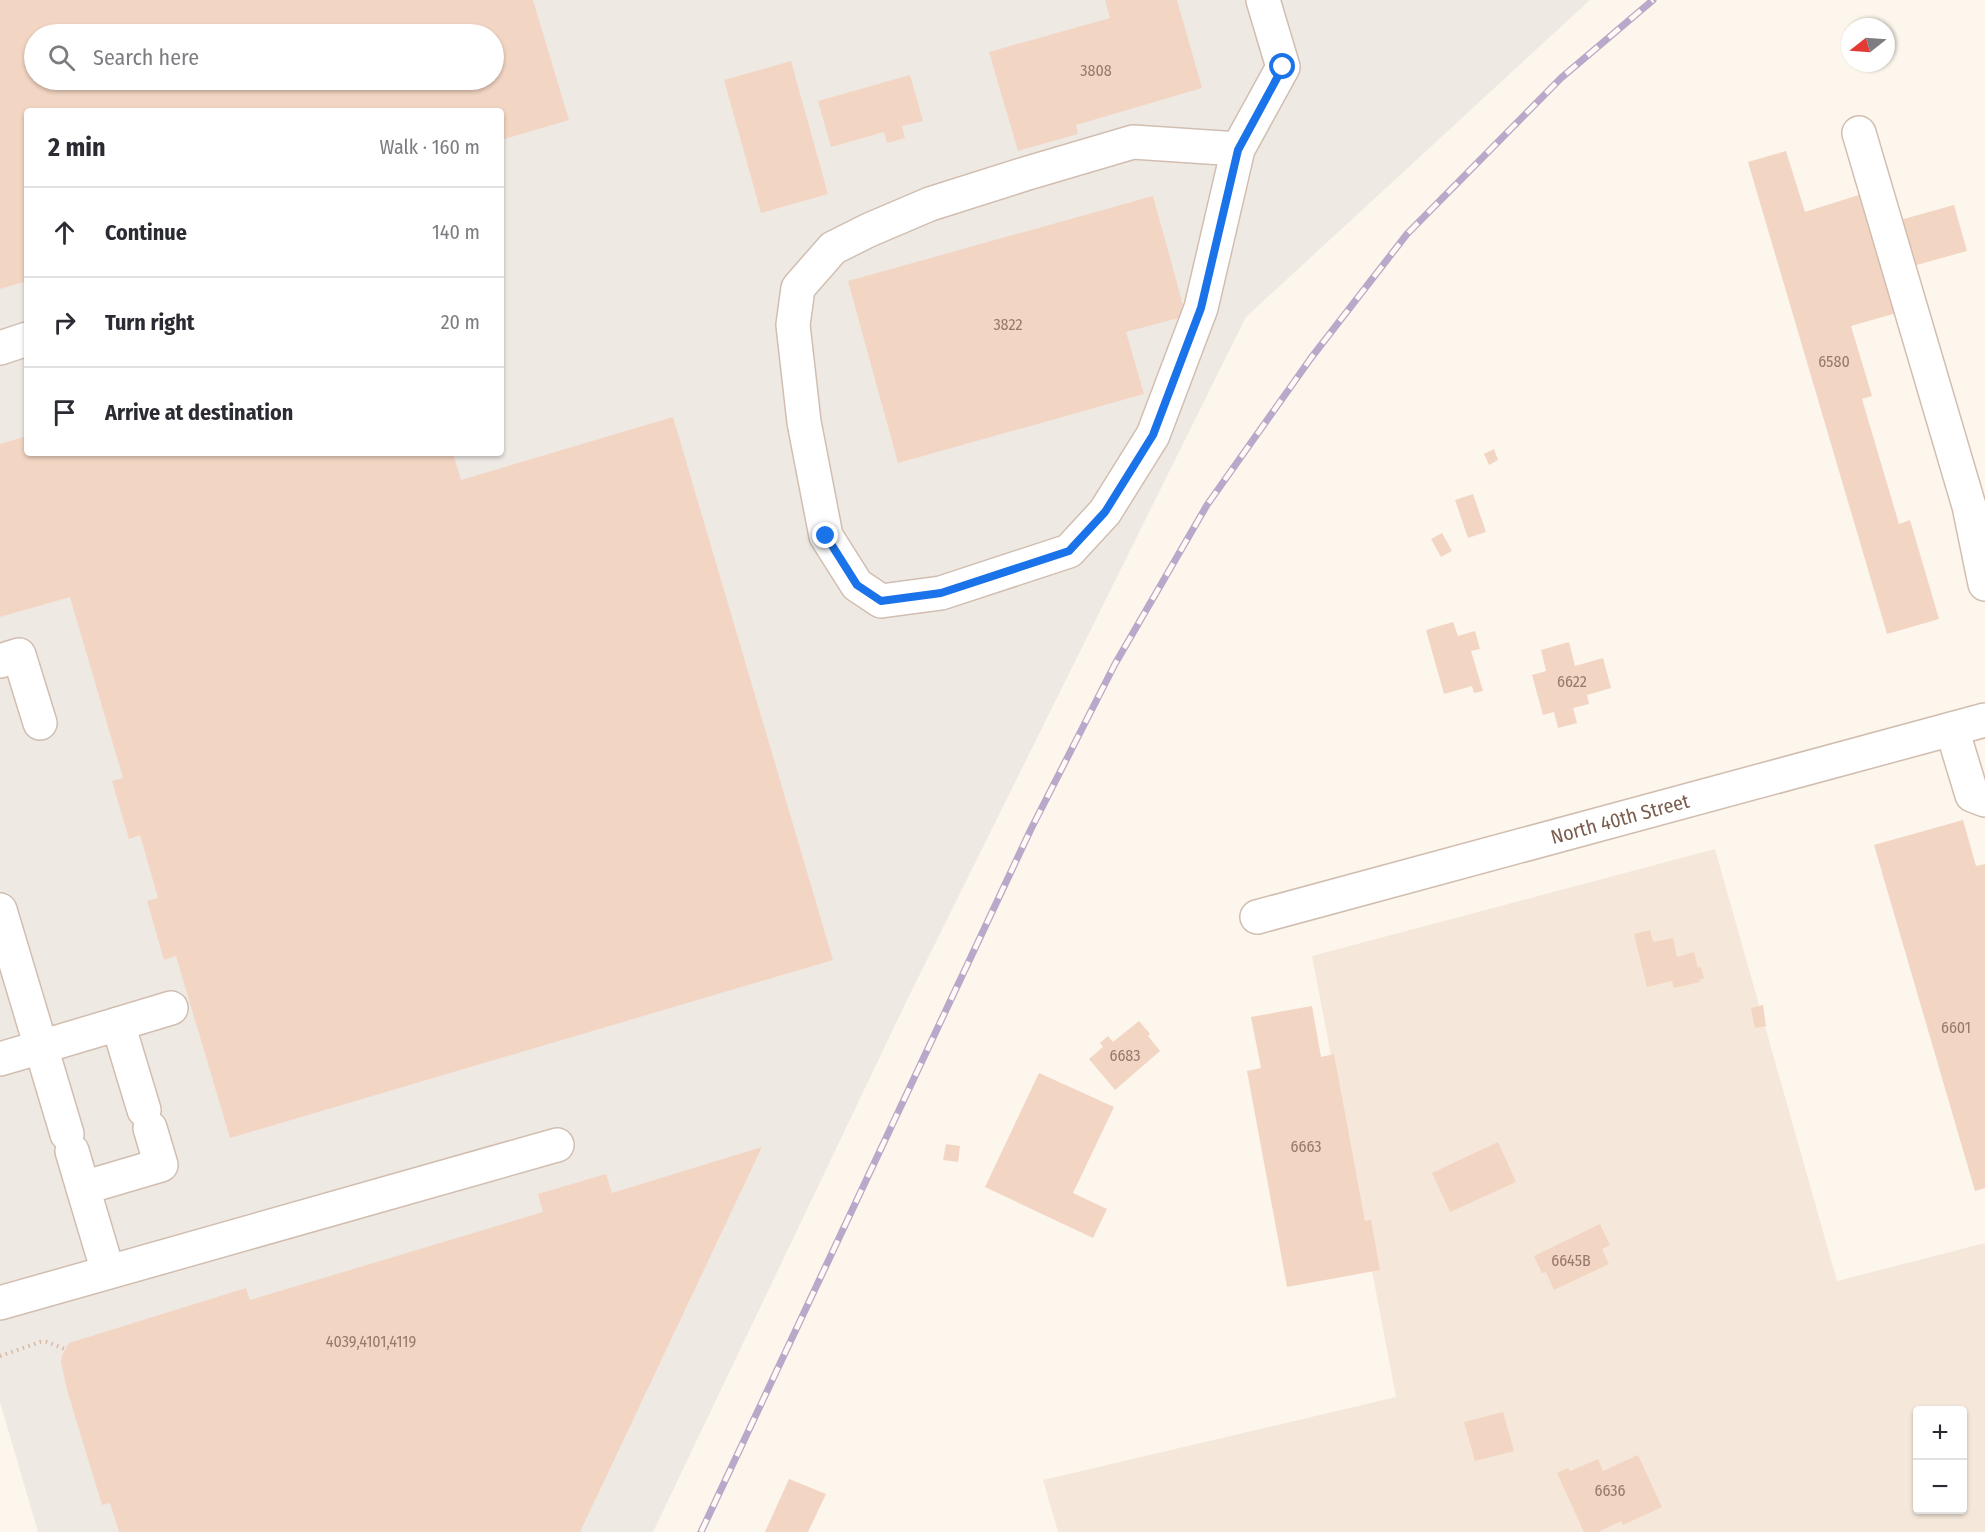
<!DOCTYPE html>
<html lang="en">
<head>
<meta charset="utf-8">
<style>
	:root { --surface:#fff; --page:#f2f2f3; --text:#2b2b33; --muted:#7c7c81; --line:#e1e1e2 }
	body { margin:0; font-family:"Fira Sans Condensed",sans-serif; background:var(--page); color:var(--text) }
	.controls { position:absolute; right:18px; bottom:18px; display:grid; overflow:hidden; border-radius:6px; box-shadow:0 2px 4px #0004 }
	.controls button { width:54px; height:54px; display:grid; place-items:center; padding:0; border:0; border-bottom:2px solid var(--line); background:var(--surface); color:var(--text); font:30px sans-serif }
	.compass { position:absolute; left:1841px; top:18px; width:54px; height:54px; border-radius:50%; background:var(--surface); box-shadow:0 2px 4px #0004; rotate:253deg }
	.stop { position:absolute; width:18px; height:18px; margin:-14px; border:4px solid #1a73e8; border-radius:50%; background:#fff }
	.stop.end { background:#1a73e8; border-color:#fff; box-shadow:0 2px 6px #0008 }
	.list { margin:0; padding:0; list-style:none }
	h2 { display:flex; justify-content:space-between; align-items:center; height:78px; margin:0; padding:0 24px; font-size:26px }
	h2 small { font-size:20px; font-weight:400; color:var(--muted) }
	.list li { display:grid; grid-template-columns:39px 1fr auto; gap:18px; align-items:center; box-sizing:border-box; height:90px; padding:0 24px; border-top:2px solid var(--line) }
	.list b { display:block; font-size:22px; white-space:nowrap }
	.list em { font-size:20px; font-style:normal; color:var(--muted) }
	.icon { flex:none; width:33px; height:33px; fill:none; stroke:currentColor; stroke-width:2; stroke-linecap:round; stroke-linejoin:round }
	.map { position:relative; flex:none; width:1985px; height:1532px; overflow:hidden }
	.search { position:absolute; background:var(--surface); box-shadow:0 2px 4px #0004; left:24px; top:24px; width:480px; height:66px; display:flex; align-items:center; gap:15px; box-sizing:border-box; padding:0 21px; border-radius:33px; color:var(--muted); font-size:22px }
	.panel { position:absolute; background:var(--surface); box-shadow:0 2px 4px #0004; left:24px; top:108px; width:480px; height:348px; border-radius:6px }
	.map>svg:first-child { display:block }
</style>
</head>
<body>
<div class="map">
<svg width="1985" height="1532" viewBox="0 0 1985 1532">
	<rect width="100%" height="100%" fill="#fdf6ec"/>
	<path fill="#f5e8da" fill-rule="evenodd" d="M1715,849L1837,1281L1985,1243V1532H1058L1043,1480L1396,1397L1312,956ZM1918,1410H1962V1510H1918Z"/>
	<path fill="#efe9e4" fill-rule="evenodd" d="M0,0H1590L1246,317L909,996L653,1532H38L0,1402ZM34,34H494V80H34ZM27,111H501V453H27Z"/>
	<g fill="#f3d5c3" fill-rule="evenodd">
		<path d="M0,0H533L569,120L501,140V111H27V281L0,289ZM34,34H494V80H34Z"/>
		<path d="M1105,0H1177L1202,88L1076,125L1078,134L1018,151L989,52L1110,18Z"/>
		<path d="M791,61L828,194L761,213L724,80Z"/>
		<path d="M910,75L923,121L902,126L905,138L887,143L884,132L831,147L818,101Z"/>
		<path d="M1786,151L1805,212L1865,193L1900,312L1851,326L1872,396L1862,399L1899,524L1910,520L1939,619L1887,634L1748,162Z"/>
		<path d="M1153,196L1186,316L1126,332L1144,394L898,463L848,281Z"/>
		<path d="M1954,205L1967,251L1913,266L1900,220Z"/>
		<path d="M673,417L833,960L230,1138L176,956L164,960L147,901L158,898L140,835L129,839L112,781L123,778L70,597L0,617V444L27,436V453H453L461,480Z"/>
		<path d="M1494,449L1498,460L1489,465L1484,454Z"/>
		<path d="M1473,494L1486,532L1468,538L1455,500Z"/>
		<path d="M1442,533L1452,551L1441,557L1431,539Z"/>
		<path d="M1453,622L1458,636L1475,631L1480,649L1471,651L1483,691L1474,693L1472,686L1444,694L1426,630Z"/>
		<path d="M1569,642L1575,666L1603,658L1611,688L1587,695L1589,704L1573,708L1577,723L1558,728L1554,712L1543,715L1532,675L1546,671L1541,650Z"/>
		<path d="M1963,820L1976,866L1985,864V1188L1975,1191L1874,845Z"/>
		<path d="M1650,930L1653,942L1673,938L1677,957L1694,952L1698,968L1701,967L1704,978L1699,980L1700,982L1674,988L1672,981L1647,987L1634,934Z"/>
		<path d="M1763,1005L1766,1026L1755,1028L1751,1008Z"/>
		<path d="M1312,1006L1321,1057L1334,1054L1365,1221L1371,1220L1380,1270L1287,1287L1247,1071L1261,1068L1251,1017Z"/>
		<path d="M1139,1021L1150,1034L1148,1036L1160,1051L1115,1090L1089,1059L1103,1047L1100,1043L1108,1036L1113,1042Z"/>
		<path d="M1039,1073L1114,1107L1073,1193L1107,1209L1093,1238L985,1187Z"/>
		<path d="M1498,1142L1516,1182L1450,1212L1432,1173Z"/>
		<path d="M946,1144L960,1146L958,1162L943,1160Z"/>
		<path d="M762,1147L580,1532H119L110,1503L102,1505L67,1390L61,1362L62,1355L69,1343L246,1288L250,1300L543,1212L538,1194L606,1174L612,1193Z"/>
		<path d="M1600,1224L1610,1245L1602,1249L1609,1264L1554,1290L1546,1272L1542,1273L1534,1256Z"/>
		<path d="M1503,1412L1514,1451L1475,1461L1464,1422Z"/>
		<path d="M1638,1455L1662,1507L1623,1525L1621,1521L1598,1532H1584L1557,1473L1568,1468L1570,1471L1598,1459L1603,1471Z"/>
		<path d="M789,1479L826,1494L808,1532H765Z"/>
	</g>
	<g fill="none" stroke-linecap="round" stroke-linejoin="round">
		<defs>
			<g id="minor">
				<path d="M1859,133L1969,506L1985,584"/>
				<path d="M1238,149L1133,142L1028,173L930,204L869,230L833,248L798,288L793,325L804,422L826,536L857,585L881,601L941,593L1069,551L1105,512L1153,435L1201,308L1238,149L1283,67L1263,0"/>
				<path d="M0,348L27,339"/>
				<path d="M0,661L19,655L40,723"/>
				<path d="M1952,729L1972,795L1985,800"/>
				<path d="M0,910L41,1047L0,1059"/>
				<path id="s1" d="M1257,917L1985,720"/>
				<path d="M118,1024L171,1008"/>
				<path d="M67,1134L41,1047L118,1024L144,1110"/>
				<path d="M72,1151L83,1188L161,1165L150,1128"/>
				<path d="M83,1188L108,1272"/>
				<path d="M0,1303L557,1145"/>
			</g>
		</defs>
		<use href="#minor" stroke="#d1beb0" stroke-width="36"/>
		<path stroke="#d9b8a5" stroke-width="4" stroke-dasharray="1.5 4.5" stroke-linecap="butt" d="M0,1356L40,1342H47L65,1349"/>
		<use href="#minor" stroke="#fff" stroke-width="33"/>
		<defs>
			<path id="rail" d="M701,1532L1031,829L1115,664L1207,505L1311,358L1407,234L1561,78L1653,0"/>
		</defs>
		<use href="#rail" stroke="#b9a8c9" stroke-width="7"/>
		<use href="#rail" stroke="#fffaf3" stroke-width="4.5" stroke-dasharray="14" stroke-linecap="butt"/>
	</g>
	<g fill="none" stroke-linecap="round" stroke-linejoin="round">
		<path stroke="#1a73e8" stroke-width="8" d="M826,536L857,585L881,601L941,593L1069,551L1105,512L1153,435L1201,308L1238,150L1283,67"/>
	</g>
	<g text-anchor="middle" dominant-baseline="central" stroke-width="4.5" stroke-linejoin="round" paint-order="stroke">
		<g font-size="16" fill="#987a6a">
			<text x="1096" y="70">3808</text>
			<text x="1008" y="324">3822</text>
			<text x="1834" y="361">6580</text>
			<text x="1572" y="681">6622</text>
			<text x="1956" y="1027">6601</text>
			<text x="1125" y="1055">6683</text>
			<text x="1306" y="1146">6663</text>
			<text x="1571" y="1260">6645B</text>
			<text x="371" y="1341">4039,4101,4119</text>
			<text x="1610" y="1490">6636</text>
		</g>
		<g font-size="20" fill="#7a5c4d" stroke="#fffaf3">
			<text stroke="none"><textPath href="#s1" startOffset="376">North 40th Street</textPath></text>
		</g>
	</g>
</svg>
<div class="controls">
<button>+</button>
<button>−</button>
</div>
<svg class="compass" viewBox="-18 -18 36 36"><path d="M0-13l5 13h-10z" fill="#e53935"/><path d="M0 13l5-13h-10z" fill="#7c7c81"/></svg>
<div class="stop" style="left:1283px;top:67px"></div>
<div class="stop end" style="left:826px;top:536px"></div>
<div class="search"><svg class="icon" aria-label="search" viewBox="0 0 24 24"><circle cx="10" cy="10" r="6"/><path d="M15 15l6 6"/></svg>Search here</div>
<section class="panel">
<h2>2 min<small>Walk · 160 m</small></h2>
<ul class="list">
<li><svg class="icon" aria-label="ahead" viewBox="0 0 24 24"><path d="M12 20V5M6 11l6-6 6 6"/></svg><div><b>Continue</b></div><em>140 m</em></li>
<li><svg class="icon" aria-label="right" viewBox="0 0 24 24"><path d="M7 20v-9h11M14 6l5 5-5 5"/></svg><div><b>Turn right</b></div><em>20 m</em></li>
<li><svg class="icon" aria-label="arrive" viewBox="0 0 24 24"><path d="M6 21V4h12l-3 4 3 4H6"/></svg><div><b>Arrive at destination</b></div></li>
</ul>
</section>
</div>
</body>
</html>
